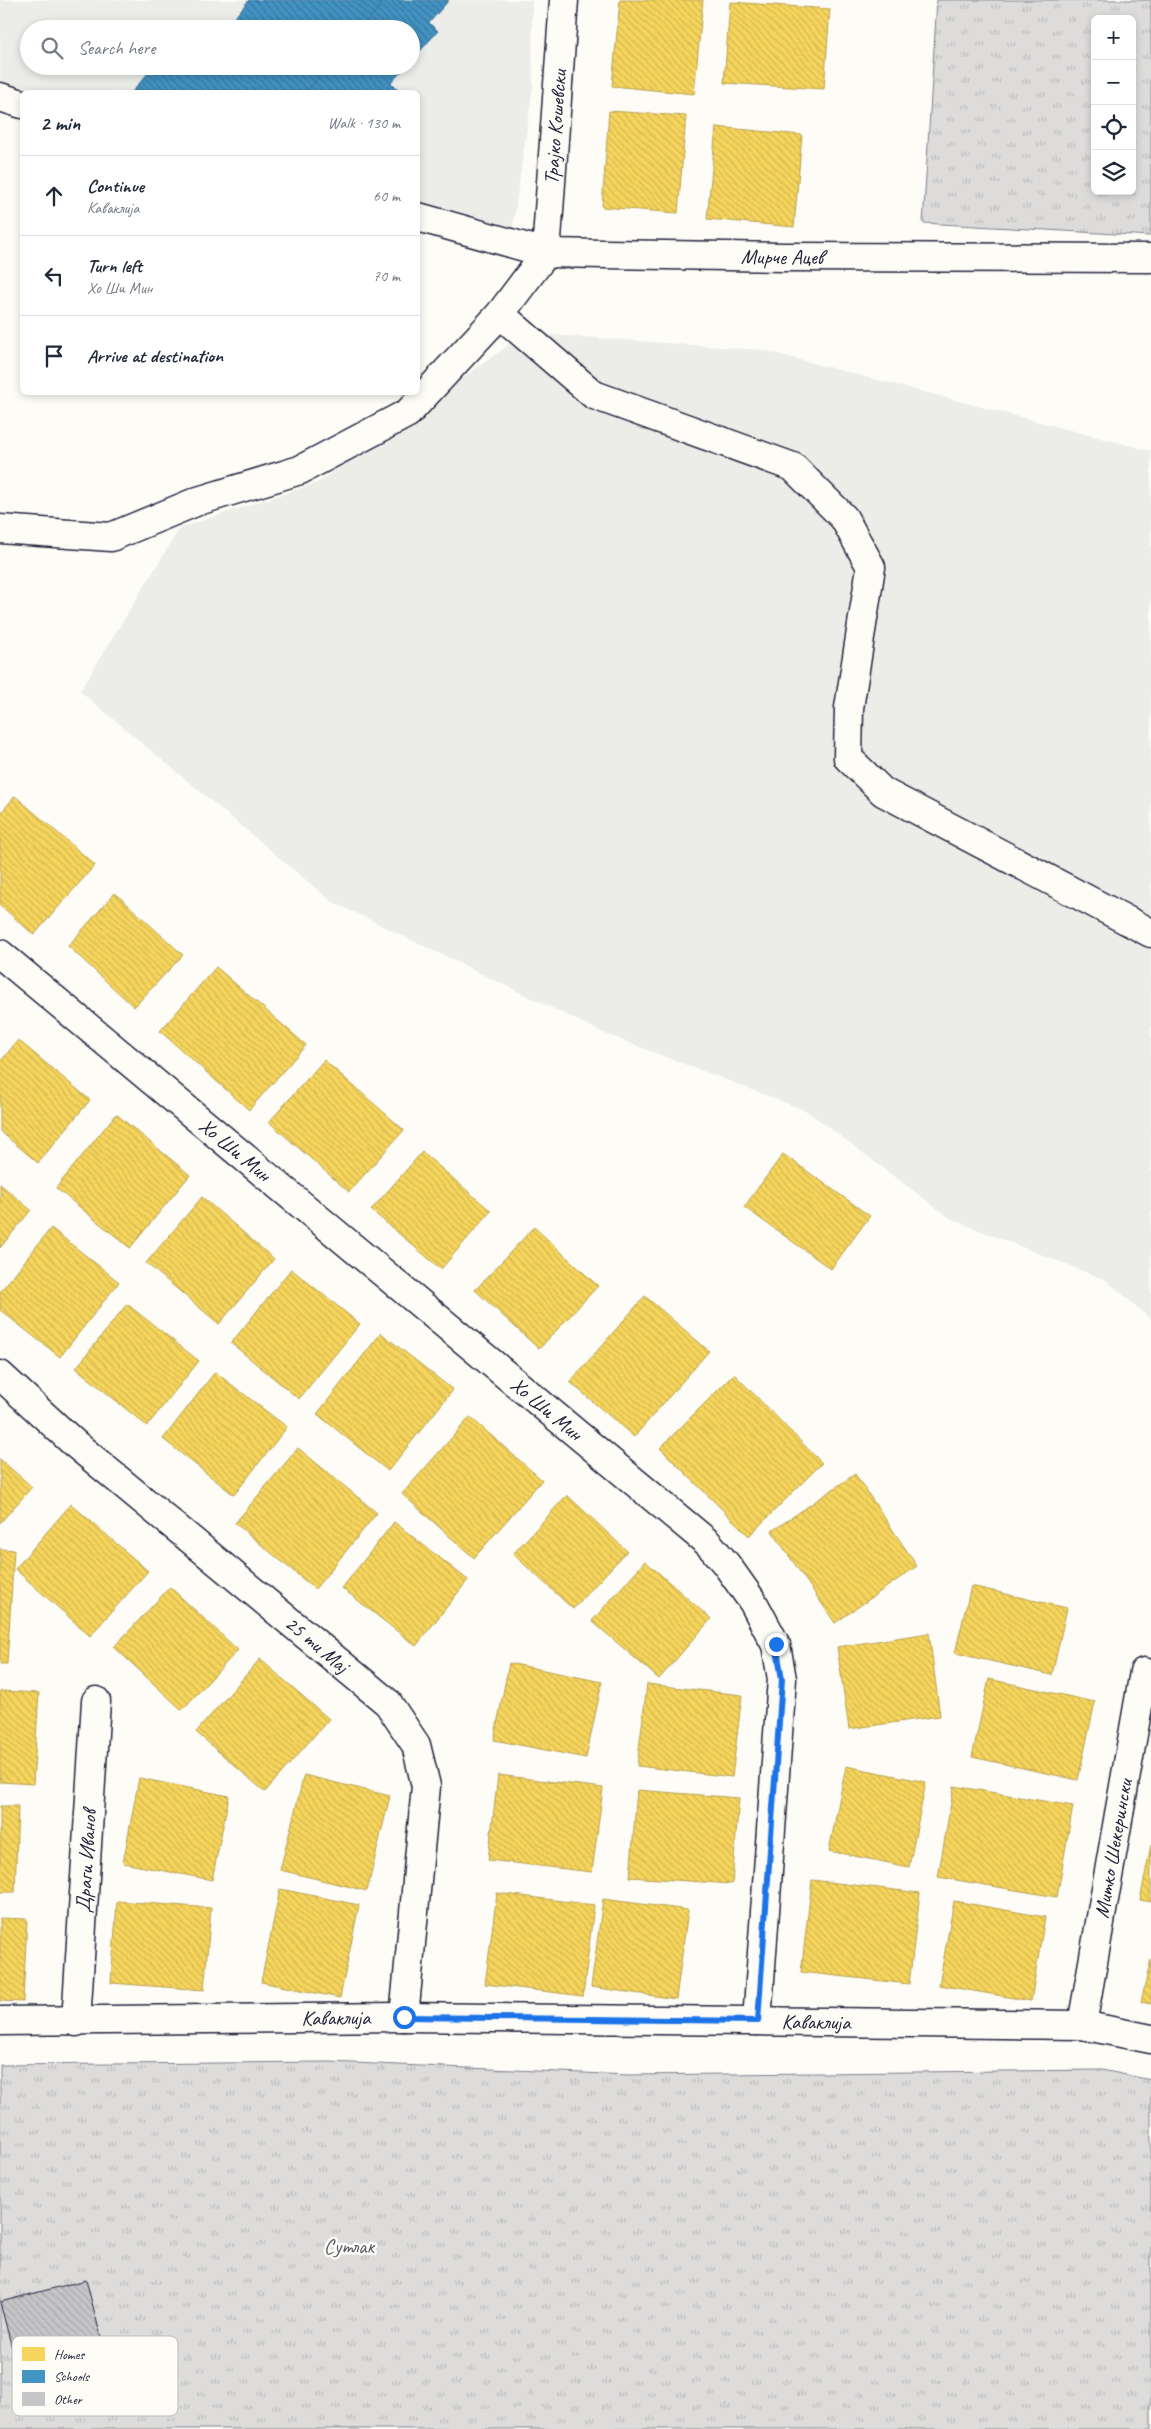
<!DOCTYPE html>
<html lang="en">
<head>
<meta charset="utf-8">
<style>
	:root { --surface:#fff; --page:#f6f6f7; --text:#1f2937; --muted:#747a83; --line:#e0e1e3 }
	body { margin:0; font-family:Caveat,sans-serif; background:var(--page); color:var(--text) }
	.controls { position:absolute; right:15px; top:15px; display:grid; overflow:hidden; border-radius:8px; box-shadow:0 2px 8px #0003 }
	.controls button { width:45px; height:45px; display:grid; place-items:center; padding:0; border:0; border-bottom:1px solid var(--line); background:var(--surface); color:var(--text); font:25px sans-serif }
	.stop { position:absolute; width:15px; height:15px; margin:-11px; border:4px solid #1a73e8; border-radius:50%; background:#fff }
	.stop.end { background:#1a73e8; border-color:#fff; box-shadow:0 1px 5px #0008 }
	.list { margin:0; padding:0; list-style:none }
	h2 { display:flex; justify-content:space-between; align-items:center; height:65px; margin:0; padding:0 20px; font-size:21px }
	h2 small { font-size:16px; font-weight:400; color:var(--muted) }
	.list li { display:grid; grid-template-columns:32px 1fr auto; gap:15px; align-items:center; box-sizing:border-box; height:80px; padding:0 20px; border-top:1px solid var(--line) }
	.list b { display:block; font-size:19px; white-space:nowrap }
	.list p { margin:0; font-size:16px; white-space:nowrap; color:var(--muted) }
	.list em { font-size:16px; font-style:normal; color:var(--muted) }
	.icon { flex:none; width:28px; height:28px; fill:none; stroke:currentColor; stroke-width:2; stroke-linecap:round; stroke-linejoin:round }
	.map { position:relative; flex:none; width:1151px; height:2429px; overflow:hidden }
	.search { position:absolute; background:var(--surface); box-shadow:0 2px 8px #0003; left:20px; top:20px; width:400px; height:55px; display:flex; align-items:center; gap:12px; box-sizing:border-box; padding:0 18px; border-radius:28px; color:var(--muted); font-size:19px }
	.panel { position:absolute; background:var(--surface); box-shadow:0 2px 8px #0003; left:20px; top:90px; width:400px; height:305px; border-radius:8px }
	.map>svg:first-child { display:block }
</style>
</head>
<body>
<div class="map">
<svg width="1151" height="2429" viewBox="0 0 1151 2429">
	<defs>
		<pattern id="park-tufts" width="24" height="20" patternUnits="userSpaceOnUse" patternTransform="scale(1.25)"><rect width="24" height="20" fill="#dddcdb"/><path d="M3 7l-1-3M5 7V3M7 7l1-3M15 17l-1-3M17 17v-4M19 17l1-3" fill="none" stroke="#bdbcbd"/></pattern>
		<pattern id="homes-back-hatch" width="6" height="6" patternUnits="userSpaceOnUse" patternTransform="scale(1.25)"><rect width="6" height="6" fill="#f6d55c"/><path d="M-1 5l2 2M0 0l6 6M5-1l2 2" fill="none" stroke="#d3b751"/></pattern>
		<pattern id="schools-back-hatch" width="6" height="6" patternUnits="userSpaceOnUse" patternTransform="scale(1.25)"><rect width="6" height="6" fill="#4393c3"/><path d="M-1 5l2 2M0 0l6 6M5-1l2 2" fill="none" stroke="#3878a0"/></pattern>
		<pattern id="building-back-hatch" width="6" height="6" patternUnits="userSpaceOnUse" patternTransform="scale(1.25)"><rect width="6" height="6" fill="#c6c6c8"/><path d="M-1 5l2 2M0 0l6 6M5-1l2 2" fill="none" stroke="#aaaaad"/></pattern>
	</defs>
	<rect width="100%" height="100%" fill="#fdfcf7"/>
	<filter id="ink" filterUnits="userSpaceOnUse"><feTurbulence type="fractalNoise" baseFrequency=".02" numOctaves="2"/><feDisplacementMap in="SourceGraphic" scale="10" xChannelSelector="R" yChannelSelector="G"/><feConvolveMatrix kernelMatrix="1 2 1 2 8 2 1 2 1" color-interpolation-filters="sRGB"/></filter>
	<g filter="url(#ink)">
		<g fill="#ecece9" fill-rule="evenodd">
			<path d="M0,0H532L533,86L512,232L418,208V92H22L0,87ZM29,29H411V66H29Z"/>
			<path d="M525,333L762,350L1151,451V1319L1106,1280L951,1219L807,1111L606,1034L331,901L80,691L180,528L319,482Z"/>
		</g>
		<g fill="url(#park-tufts)" stroke="#807f8b" fill-rule="evenodd">
			<path d="M937,0H1151V236L923,223ZM1095,19H1132V191H1095Z"/>
			<path d="M329,2062L629,2075L1102,2070L1151,2080V2429H0V2065Z"/>
		</g>
		<g fill="url(#homes-back-hatch)" stroke="#b69f52">
			<path d="M620,0H703L694,94L612,86Z"/>
			<path d="M730,2L830,9L824,89L724,83Z"/>
			<path d="M609,111L686,116L678,213L602,207Z"/>
			<path d="M716,127L802,135L794,227L707,219Z"/>
			<path d="M15,796L95,865L34,935L0,905V814Z"/>
			<path d="M115,893L183,955L134,1007L68,946Z"/>
			<path d="M216,967L306,1045L249,1110L160,1031Z"/>
			<path d="M18,1040L90,1100L38,1163L0,1131V1062Z"/>
			<path d="M324,1060L404,1130L349,1192L269,1122Z"/>
			<path d="M116,1114L190,1175L130,1248L56,1188Z"/>
			<path d="M422,1152L491,1211L441,1269L371,1210Z"/>
			<path d="M783,1154L870,1216L831,1269L744,1207Z"/>
			<path d="M0,1184L31,1210L0,1248Z"/>
			<path d="M202,1197L274,1259L219,1324L146,1263Z"/>
			<path d="M534,1227L598,1286L539,1349L475,1290Z"/>
			<path d="M51,1228L119,1282L60,1357L0,1310V1292Z"/>
			<path d="M291,1269L360,1324L299,1399L231,1343Z"/>
			<path d="M645,1296L709,1351L634,1437L570,1382Z"/>
			<path d="M127,1304L199,1361L147,1426L76,1368Z"/>
			<path d="M381,1333L453,1390L388,1471L317,1414Z"/>
			<path d="M215,1372L287,1427L234,1495L163,1439Z"/>
			<path d="M734,1374L822,1463L749,1536L660,1448Z"/>
			<path d="M470,1417L542,1480L474,1558L402,1494Z"/>
			<path d="M298,1448L377,1513L315,1589L235,1523Z"/>
			<path d="M0,1459L32,1487L0,1523Z"/>
			<path d="M855,1474L917,1566L835,1623L772,1531Z"/>
			<path d="M567,1495L627,1551L573,1609L513,1554Z"/>
			<path d="M71,1504L148,1571L90,1636L15,1569Z"/>
			<path d="M394,1522L468,1580L416,1646L342,1588Z"/>
			<path d="M0,1549L14,1550L7,1664H0Z"/>
			<path d="M645,1561L711,1619L659,1679L592,1621Z"/>
			<path d="M971,1586L1067,1608L1052,1675L955,1653Z"/>
			<path d="M170,1587L238,1650L182,1710L114,1647Z"/>
			<path d="M929,1633L940,1716L849,1729L837,1647Z"/>
			<path d="M260,1659L329,1719L265,1792L196,1732Z"/>
			<path d="M509,1663L602,1682L586,1758L494,1740Z"/>
			<path d="M989,1679L1095,1702L1078,1780L972,1757Z"/>
			<path d="M647,1684L742,1695L732,1777L637,1766Z"/>
			<path d="M0,1691L39,1693L33,1784L0,1782Z"/>
			<path d="M846,1766L926,1782L909,1867L829,1851Z"/>
			<path d="M304,1775L390,1796L367,1891L280,1870Z"/>
			<path d="M498,1775L603,1788L592,1872L488,1860Z"/>
			<path d="M139,1778L229,1796L212,1880L123,1863Z"/>
			<path d="M954,1786L1073,1806L1057,1897L938,1877Z"/>
			<path d="M637,1790L739,1798L732,1884L630,1877Z"/>
			<path d="M0,1806H18L15,1892H0Z"/>
			<path d="M1151,1845V1902L1140,1900Z"/>
			<path d="M812,1880L920,1893L909,1984L801,1972Z"/>
			<path d="M280,1889L359,1905L340,1998L261,1982Z"/>
			<path d="M497,1893L594,1905L583,1996L485,1984Z"/>
			<path d="M603,1899L688,1910L676,1999L591,1987Z"/>
			<path d="M117,1901L211,1908L204,1990L111,1983Z"/>
			<path d="M954,1901L1045,1917L1031,2001L939,1985Z"/>
			<path d="M0,1918L27,1919L23,2002L0,2001Z"/>
			<path d="M1151,1959V2004L1141,2002Z"/>
		</g>
		<g fill="url(#schools-back-hatch)" stroke="#39719a">
			<path d="M249,0H378L382,4L361,29H225Z"/>
			<path d="M378,0H449L429,23L438,31L411,61V29H361L382,4Z"/>
			<path d="M154,66H185L190,70L193,66H329L306,92H132Z"/>
			<path d="M329,66H406L391,83L400,92H306Z"/>
		</g>
		<path fill="url(#building-back-hatch)" stroke="#22223b" d="M86,2280L107,2360L21,2383L0,2302Z"/>
		<g fill="none" stroke-linecap="round" stroke-linejoin="round">
			<defs>
				<g id="minor">
					<path d="M0,97L22,104"/>
					<path id="s1" d="M418,217L546,253L784,257L1151,258"/>
					<path d="M500,314L594,395L793,467L844,518L871,567L849,708L848,758L883,792L1151,933"/>
					<path id="s2" d="M0,529L111,537L198,501L300,470L408,413L500,314L546,253L564,0"/>
					<path id="s3" d="M0,954L708,1543L726,1564L753,1602L776,1645L782,1679L757,2021"/>
					<path id="s4" d="M0,1375L74,1443L388,1703L416,1745L426,1786L404,2017"/>
					<path id="s5" d="M0,2021L404,2017L1082,2025L1151,2039"/>
					<path id="s6" d="M76,2022L96,1701"/>
					<path id="s7" d="M1082,2025L1144,1672"/>
				</g>
			</defs>
			<use href="#minor" stroke="#22223b" stroke-width="31"/>
			<use href="#minor" stroke="#fdfcf7" stroke-width="28"/>
		</g>
	</g>
	<g fill="none" stroke-linecap="round" stroke-linejoin="round" filter="url(#ink)">
		<path stroke="#1a73e8" stroke-width="6" d="M404,2017L758,2021L782,1679L776,1644"/>
	</g>
	<g text-anchor="middle" dominant-baseline="central" stroke-width="5" stroke-linejoin="round" paint-order="stroke">
		<g font-size="21" fill="#22223b" stroke="#fdfcf7">
			<text stroke="none"><textPath href="#s2" startOffset="772">Трајко Кошевски</textPath></text>
			<text stroke="none"><textPath href="#s1" startOffset="369">Мирче Ацев</textPath></text>
			<text stroke="none"><textPath href="#s3" startOffset="306">Хо Ши Мин</textPath></text>
			<text stroke="none"><textPath href="#s3" startOffset="711">Хо Ши Мин</textPath></text>
			<text stroke="none"><textPath href="#s4" startOffset="416">25 ти Мај</textPath></text>
			<text stroke="none"><textPath href="#s7" startOffset="179">Митко Шекерински</textPath></text>
			<text stroke="none"><textPath href="#s6" startOffset="161">Драги Иванов</textPath></text>
			<text stroke="none"><textPath href="#s5" startOffset="336">Каваклија</textPath></text>
			<text stroke="none"><textPath href="#s5" startOffset="816">Каваклија</textPath></text>
		</g>
		<g font-size="21" fill="#5a5a6b" stroke="#fdfcf7">
			<text x="349" y="2246">Сутлак</text>
		</g>
	</g>
	<rect x="12" y="2336" width="166" height="80" rx="8" fill="#fdfcf7" stroke="#bbbbbf" stroke-width="1"/>
	<rect x="22" y="2347" width="23" height="14" fill="#f6d55c"/>
	<rect x="22" y="2370" width="23" height="13" fill="#4393c3"/>
	<rect x="22" y="2392" width="23" height="14" fill="#c6c6c8"/>
	<g font-size="14" fill="#22223b">
		<text x="54" y="2359">Homes</text>
		<text x="54" y="2381">Schools</text>
		<text x="54" y="2404">Other</text>
	</g>
</svg>
<div class="controls">
<button>+</button>
<button>−</button>
<button><svg class="icon" aria-label="locate" viewBox="0 0 24 24"><circle cx="12" cy="12" r="6"/><path d="M12 2v4M12 18v4M2 12h4M18 12h4"/></svg></button>
<button><svg class="icon" aria-label="layers" viewBox="0 0 24 24"><path d="M12 4l9 5-9 5-9-5zM3 14l9 5 9-5"/></svg></button>
</div>
<div class="stop" style="left:404px;top:2017px"></div>
<div class="stop end" style="left:776px;top:1644px"></div>
<div class="search"><svg class="icon" aria-label="search" viewBox="0 0 24 24"><circle cx="10" cy="10" r="6"/><path d="M15 15l6 6"/></svg>Search here</div>
<section class="panel">
<h2>2 min<small>Walk · 130 m</small></h2>
<ul class="list">
<li><svg class="icon" aria-label="ahead" viewBox="0 0 24 24"><path d="M12 20V5M6 11l6-6 6 6"/></svg><div><b>Continue</b><p>Каваклија</p></div><em>60 m</em></li>
<li><svg class="icon" aria-label="left" viewBox="0 0 24 24"><path d="M17 20v-9H6M10 6l-5 5 5 5"/></svg><div><b>Turn left</b><p>Хо Ши Мин</p></div><em>70 m</em></li>
<li><svg class="icon" aria-label="arrive" viewBox="0 0 24 24"><path d="M6 21V4h12l-3 4 3 4H6"/></svg><div><b>Arrive at destination</b></div></li>
</ul>
</section>
</div>
</body>
</html>
